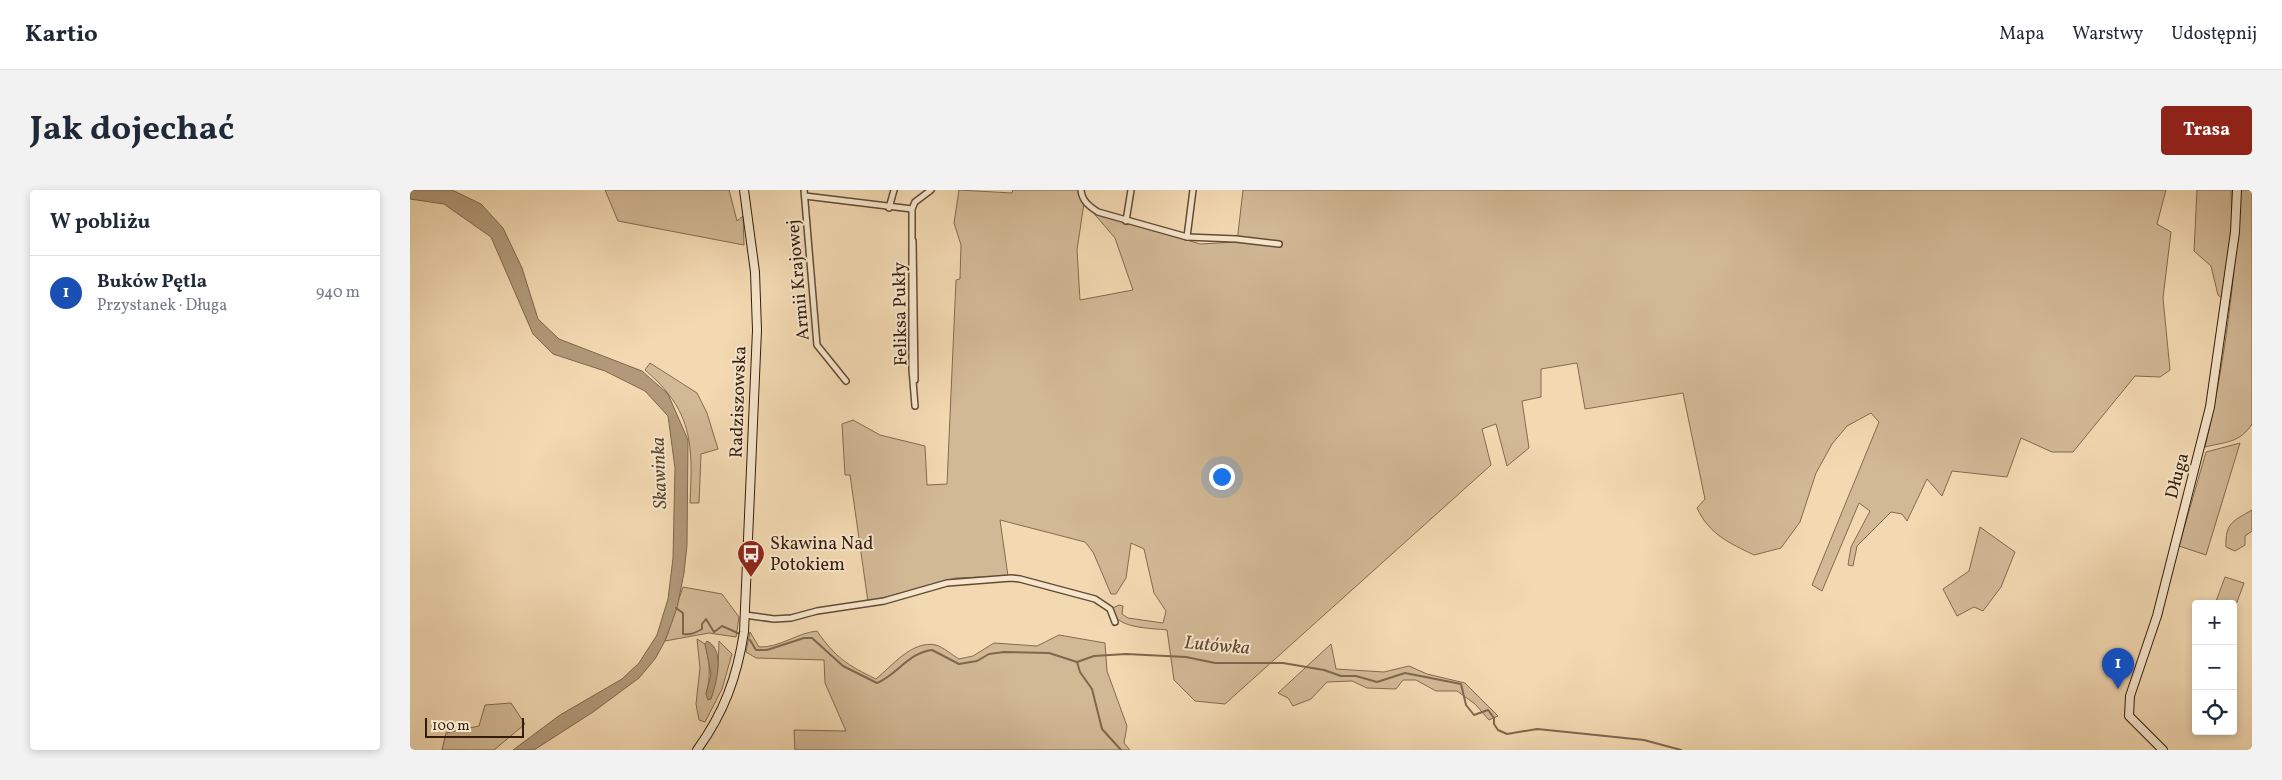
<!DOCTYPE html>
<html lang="pl">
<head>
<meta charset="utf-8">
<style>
	:root { --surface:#fff; --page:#f2f2f3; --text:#1f2937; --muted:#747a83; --line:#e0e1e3; --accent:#8f2418 }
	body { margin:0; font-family:Vollkorn,serif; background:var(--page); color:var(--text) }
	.controls { position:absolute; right:15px; bottom:15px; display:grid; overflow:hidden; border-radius:5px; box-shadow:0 2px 8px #0003 }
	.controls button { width:45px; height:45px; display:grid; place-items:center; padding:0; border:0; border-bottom:1px solid var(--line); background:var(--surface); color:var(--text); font:25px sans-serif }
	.scale { position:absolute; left:15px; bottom:12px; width:99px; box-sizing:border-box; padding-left:5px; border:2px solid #321d0b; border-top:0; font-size:14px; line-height:18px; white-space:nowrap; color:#321d0b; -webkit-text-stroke:4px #f7e6cd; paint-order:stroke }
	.you { position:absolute; left:811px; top:286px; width:18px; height:18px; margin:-12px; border:4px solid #fff; border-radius:50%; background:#1a73e8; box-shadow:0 0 0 8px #1a73e833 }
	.badge { display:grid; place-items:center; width:32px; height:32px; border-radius:50%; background:var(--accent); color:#fff; font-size:16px; font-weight:700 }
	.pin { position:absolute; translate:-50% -41px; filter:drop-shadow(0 1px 2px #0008) }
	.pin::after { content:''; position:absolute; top:26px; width:18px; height:15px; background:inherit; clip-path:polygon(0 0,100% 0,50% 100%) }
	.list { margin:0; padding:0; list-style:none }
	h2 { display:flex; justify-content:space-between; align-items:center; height:65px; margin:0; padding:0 20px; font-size:21px }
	h2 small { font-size:16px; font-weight:400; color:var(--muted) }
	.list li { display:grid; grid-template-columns:32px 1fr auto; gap:15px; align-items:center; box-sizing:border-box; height:75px; padding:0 20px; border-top:1px solid var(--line) }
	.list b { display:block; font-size:19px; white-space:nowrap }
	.list p { margin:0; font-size:16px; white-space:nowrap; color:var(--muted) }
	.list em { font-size:16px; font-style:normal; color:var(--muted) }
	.icon { flex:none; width:28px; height:28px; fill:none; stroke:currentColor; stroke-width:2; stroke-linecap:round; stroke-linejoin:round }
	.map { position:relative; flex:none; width:1842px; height:560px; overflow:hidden; border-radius:5px }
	header { display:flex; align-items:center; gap:30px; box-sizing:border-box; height:70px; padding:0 25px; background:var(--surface); border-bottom:1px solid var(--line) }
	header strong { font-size:24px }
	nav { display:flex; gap:28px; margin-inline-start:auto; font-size:18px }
	.intro { display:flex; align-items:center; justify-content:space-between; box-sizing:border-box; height:120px; padding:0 30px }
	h1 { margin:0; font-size:35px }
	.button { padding:12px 22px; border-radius:5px; background:var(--accent); color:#fff; font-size:18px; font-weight:700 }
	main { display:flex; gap:30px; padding:0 30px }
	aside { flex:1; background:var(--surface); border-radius:5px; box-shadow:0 2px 8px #0003 }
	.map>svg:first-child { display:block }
</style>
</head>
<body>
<header>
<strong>Kartio</strong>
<nav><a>Mapa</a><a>Warstwy</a><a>Udostępnij</a></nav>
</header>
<div class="intro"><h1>Jak dojechać</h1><a class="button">Trasa</a></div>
<main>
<aside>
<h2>W pobliżu<small></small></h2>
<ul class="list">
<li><span class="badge" style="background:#1a4fb4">1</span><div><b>Buków Pętla</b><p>Przystanek · Długa</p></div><em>940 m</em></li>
</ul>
</aside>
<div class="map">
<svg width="1842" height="560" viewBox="0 0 1842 560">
	<rect width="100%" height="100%" fill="#f3d9b2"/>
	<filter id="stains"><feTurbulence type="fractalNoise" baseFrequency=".004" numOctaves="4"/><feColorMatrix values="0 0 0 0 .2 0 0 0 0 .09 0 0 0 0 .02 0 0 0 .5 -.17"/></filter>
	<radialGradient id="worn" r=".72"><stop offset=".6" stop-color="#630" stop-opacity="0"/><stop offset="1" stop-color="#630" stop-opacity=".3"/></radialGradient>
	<g fill="#d2b996" stroke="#826b50">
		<path d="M195,0H319L327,31L333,26L334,55L208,31Z"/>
		<path d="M549,0L602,3L603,0H669L670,6L674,13L667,60L670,110L723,100L705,48L681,20L790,54L827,52L833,0H1756L1747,34L1761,42L1753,108L1760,180L1750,187L1725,186L1663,262H1642L1611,248L1597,287L1542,281L1532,306L1517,289L1497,331L1492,324L1481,322L1447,356L1443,376L1438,375L1441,357L1460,321L1449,313L1412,401L1402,395L1469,232L1461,223L1437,236L1422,254L1406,283L1390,332L1371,358L1344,365C1319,353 1299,344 1287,318L1295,309L1273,203L1175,219L1167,173L1131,179V207L1112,211L1119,258L1097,276L1086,234L1072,239L1081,275L815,514L785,511L764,490L757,440C742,438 702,439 703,418L709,415L713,416L712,424L718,428L753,433L756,421L744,403L734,359L721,353L716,388L706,404H701L683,362L675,352L590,330L598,386L546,388L458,412L440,285H435L432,234L443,230L470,245L515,256L517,295L537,294L546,90L550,89L551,55L544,33Z"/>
		<path d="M1787,0H1821L1822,36L1813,109L1808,105L1801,76L1784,61Z"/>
		<path d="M1831,0H1842V234C1830,253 1815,252 1795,257C1815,175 1825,85 1831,0Z"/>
		<path d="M240,173L287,203L297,223L308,259L291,264L289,313H280C283,254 283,221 235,180Z"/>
		<path d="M1830,253L1796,365L1769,356L1796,262Z"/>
		<path d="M1842,320V341L1835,346V355L1825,361L1816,357C1815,333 1823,331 1842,320Z"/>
		<path d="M1570,337L1605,362L1591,397L1573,421L1564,417L1547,426L1533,399L1559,381Z"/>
		<path d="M1815,387L1834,393L1823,423V414H1805Z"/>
		<path d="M273,397L312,404L329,427L326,447L299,443L255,451Z"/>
		<path d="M407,441C426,468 437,475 466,489C482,476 502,450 526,455C533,457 542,465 549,469L563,466L584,453L627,456L649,445L695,453L697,481L717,536L714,553L720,560H385L384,540L436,541L415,493L414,470L346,468L336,462L340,442L349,457C369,458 387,443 407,441Z"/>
		<path d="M287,449L295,454C300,471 301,487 296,504L301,509L308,475L309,451L322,464L312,499L295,532L289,530L286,514L290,478Z"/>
		<path d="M921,454L926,479L974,482L999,476L1017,484L1055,493L1088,526L1079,530L1065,514L1047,501H1026L1006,490H993L986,499L957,498L942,491L917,492L901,509L883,516L878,508L868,503Z"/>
		<path d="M101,513L115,534L84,560H32L36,543L69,536L75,515Z"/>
	</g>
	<g fill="#b19979" stroke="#7e674d">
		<path d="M0,0H42L71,14L93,38L112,78L128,129L149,149L232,181L258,204L278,250L277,355L274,383L267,418L255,451L245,469L229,488L183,522L124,560H103L150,525L212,489L229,473L247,445L258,409L263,368L265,278L258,226L235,201L195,181L143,164L123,144L81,47L34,14L0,9Z"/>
		<path d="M297,451C316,460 306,494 301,509L298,510L296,504L301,484L295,454Z"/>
	</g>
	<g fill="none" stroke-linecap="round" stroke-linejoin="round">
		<g stroke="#7e674d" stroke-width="2">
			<path d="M266,418L273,423V444C281,445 285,443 292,439V434L296,429L304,442L312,436L330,444"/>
			<path d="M340,450L346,460H357L394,448H402L433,476L467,493C488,484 498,463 522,460L549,474L567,471L579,464L594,462L639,463L667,472L684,466L716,464L776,467L805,473H873L914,480L931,486H946L967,492L995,483L1051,494L1056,515L1064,525L1078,520L1084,528V534L1088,540L1097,544L1127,539L1147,541L1234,550L1271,560"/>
			<path d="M667,472L670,482L682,499L692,539L711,560"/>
		</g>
		<defs>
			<g id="street">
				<path d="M394,0L407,155L436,191"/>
				<path d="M671,0C672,11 679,16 688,22L777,47L783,0"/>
				<path d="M395,6L502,19"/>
				<path d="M479,18L484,0"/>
				<path d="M716,31L721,0"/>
				<path d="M777,47L826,49L869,54"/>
				<path d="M503,51L505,190"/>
				<path d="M505,216L502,179V19L505,12L521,0"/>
				<path d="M335,425L364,429L381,428L407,421L474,411L537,393L601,388L610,389L685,409L700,419L705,432"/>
			</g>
			<g id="secondary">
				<path d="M287,560C314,523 327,487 334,442L347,140L345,82L334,0"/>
				<path d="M1753,560L1719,526L1720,506L1747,426L1800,217L1825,42L1827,0"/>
			</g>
		</defs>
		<use href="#street" stroke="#624c35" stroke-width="8"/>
		<use href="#secondary" stroke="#321d0b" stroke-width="10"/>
		<use href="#street" stroke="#f7e6cd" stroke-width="5"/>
		<use href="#secondary" stroke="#f7e6cd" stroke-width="8"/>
	</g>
	<defs>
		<symbol id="bus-pin" viewBox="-11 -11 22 30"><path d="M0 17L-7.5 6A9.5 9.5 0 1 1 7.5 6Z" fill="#8f2418" stroke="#f7e6cd"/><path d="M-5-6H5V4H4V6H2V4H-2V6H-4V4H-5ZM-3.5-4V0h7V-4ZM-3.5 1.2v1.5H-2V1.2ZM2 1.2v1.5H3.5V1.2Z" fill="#fff"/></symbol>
	</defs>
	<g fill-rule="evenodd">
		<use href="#bus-pin" x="325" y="348" width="32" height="43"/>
	</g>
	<g text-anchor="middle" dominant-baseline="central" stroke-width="4" stroke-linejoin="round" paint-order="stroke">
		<g font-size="18" fill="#321d0b" stroke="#f7e6cd">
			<text transform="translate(389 90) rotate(-95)">Armii Krajowej</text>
			<text transform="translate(491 124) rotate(-91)">Feliksa Pukły</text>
			<text transform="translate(329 212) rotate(-88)">Radziszowska</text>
			<text transform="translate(1768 286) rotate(-75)">Długa</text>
		</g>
		<g font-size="18" fill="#321d0b" stroke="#f7e6cd" text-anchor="start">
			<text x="360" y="354">Skawina Nad<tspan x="360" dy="21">Potokiem</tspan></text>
		</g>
		<g font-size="19" font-style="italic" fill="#5e4832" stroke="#f7e6cd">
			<text transform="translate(250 283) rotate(-92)">Skawinka</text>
			<text transform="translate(807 456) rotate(5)">Lutówka</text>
		</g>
	</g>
	<rect width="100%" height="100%" filter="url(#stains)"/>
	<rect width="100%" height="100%" fill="url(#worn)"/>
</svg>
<div class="controls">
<button>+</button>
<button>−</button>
<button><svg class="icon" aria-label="locate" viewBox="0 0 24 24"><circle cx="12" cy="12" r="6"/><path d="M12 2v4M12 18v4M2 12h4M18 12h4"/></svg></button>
</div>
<div class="scale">100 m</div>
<div class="you"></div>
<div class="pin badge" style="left:1708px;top:499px;background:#1a4fb4">1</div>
</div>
</main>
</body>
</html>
